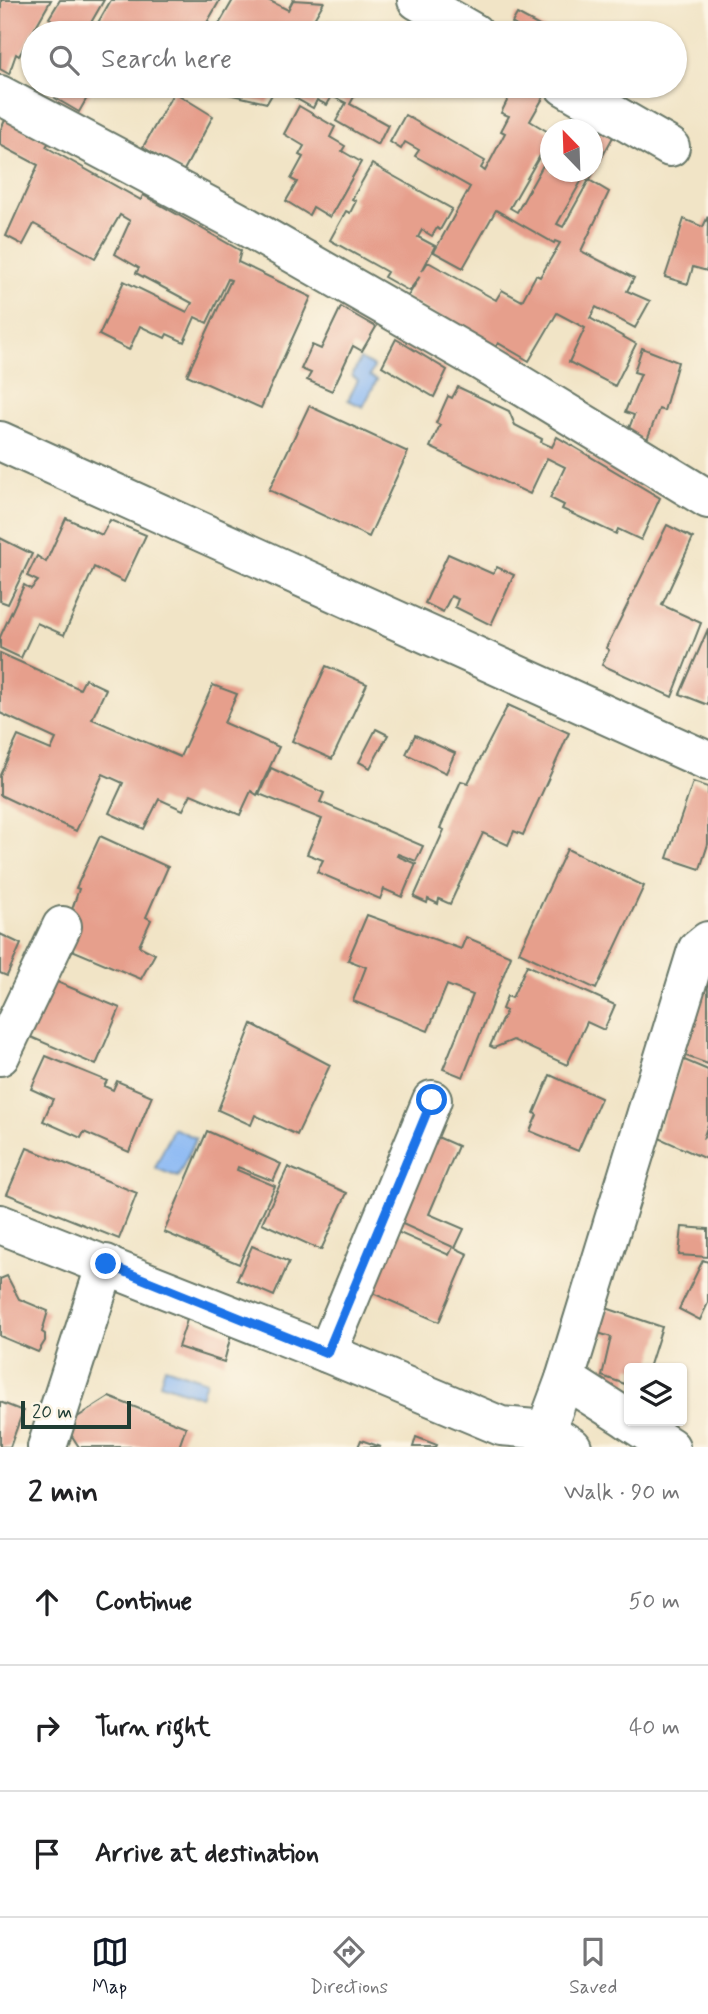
<!DOCTYPE html>
<html lang="en">
<head>
<meta charset="utf-8">
<style>
	:root { --surface:#fff; --page:#f6f6f6; --text:#202124; --muted:#757577; --line:#e0e0e0; --accent:#111827 }
	body { margin:0; font-family:Mynerve,sans-serif; background:var(--page); color:var(--text) }
	.controls { position:absolute; right:21px; bottom:21px; display:grid; overflow:hidden; border-radius:7px; box-shadow:0 2px 5px #0004 }
	.controls button { width:63px; height:63px; display:grid; place-items:center; padding:0; border:0; border-bottom:2px solid var(--line); background:var(--surface); color:var(--text); font:35px sans-serif }
	.compass { position:absolute; left:540px; top:119px; width:63px; height:63px; border-radius:50%; background:var(--surface); box-shadow:0 2px 5px #0004; rotate:337deg }
	.scale { position:absolute; left:21px; bottom:18px; width:110px; box-sizing:border-box; padding-left:7px; border:4px solid #1f3d34; border-top:0; font-size:19px; line-height:24px; white-space:nowrap; color:#1f3d34; -webkit-text-stroke:5px #fcf5e5; paint-order:stroke }
	.stop { position:absolute; width:21px; height:21px; margin:-16px; border:5px solid #1a73e8; border-radius:50%; background:#fff }
	.stop.end { background:#1a73e8; border-color:#fff; box-shadow:0 2px 7px #0008 }
	.list { margin:0; padding:0; list-style:none }
	h2 { display:flex; justify-content:space-between; align-items:center; height:91px; margin:0; padding:0 28px; font-size:30px }
	h2 small { font-size:23px; font-weight:400; color:var(--muted) }
	.list li { display:grid; grid-template-columns:46px 1fr auto; gap:21px; align-items:center; box-sizing:border-box; height:126px; padding:0 28px; border-top:2px solid var(--line) }
	.list b { display:block; font-size:26px; white-space:nowrap }
	.list em { font-size:23px; font-style:normal; color:var(--muted) }
	.icon { flex:none; width:38px; height:38px; fill:none; stroke:currentColor; stroke-width:2; stroke-linecap:round; stroke-linejoin:round }
	.map { position:relative; flex:none; width:708px; height:1447px; overflow:hidden }
	.search { position:absolute; background:var(--surface); box-shadow:0 2px 5px #0004; left:21px; right:21px; top:21px; height:77px; display:flex; align-items:center; gap:18px; box-sizing:border-box; padding:0 24px; border-radius:38px; color:var(--muted); font-size:26px }
	.sheet { height:469px; background:var(--surface) }
	nav { display:flex; justify-content:space-around; align-items:center; box-sizing:border-box; height:98px; border-top:2px solid var(--line); background:var(--surface); font-size:19px; color:var(--muted) }
	nav a { display:grid; justify-items:center; gap:4px }
	nav .on { color:var(--accent) }
	.map>svg:first-child { display:block }
</style>
</head>
<body>
<div class="map">
<svg width="708" height="1447" viewBox="0 0 708 1447">
	<rect width="100%" height="100%" fill="#fcf5e5"/>
	<filter id="ink" filterUnits="userSpaceOnUse"><feTurbulence type="fractalNoise" baseFrequency=".0143" numOctaves="2"/><feDisplacementMap in="SourceGraphic" scale="14" xChannelSelector="R" yChannelSelector="G"/><feConvolveMatrix kernelMatrix="1 2 1 2 8 2 1 2 1" color-interpolation-filters="sRGB"/></filter>
	<filter id="wash" filterUnits="userSpaceOnUse"><feTurbulence type="fractalNoise" baseFrequency=".00686" numOctaves="4" result="noise"/><feDisplacementMap in="SourceGraphic" scale="28" xChannelSelector="R" yChannelSelector="G"/><feGaussianBlur stdDeviation="1.57" result="paint"/><feColorMatrix in="noise" values="0 0 0 0 0 0 0 0 0 0 0 0 0 0 0 0 0 1.4 0 .05"/><feComposite in="paint" operator="in"/></filter>
	<g filter="url(#wash)">
		<rect width="100%" height="100%" fill="#f1e4c6"/>
		<g fill="#89b8f4" stroke="#547a94" stroke-width="2">
			<path d="M360,359L374,367L370,376L377,380L363,407L348,400L358,380L352,376Z"/>
			<path d="M173,1128L196,1138L178,1177L155,1168Z"/>
			<path d="M165,1367L206,1381L201,1397L160,1383Z"/>
		</g>
		<g id="blocks">
			<g fill="#e69f8c" fill-rule="evenodd">
				<path d="M1,0H51L19,56L16,54L9,74L0,69Z"/>
				<path d="M60,0H104L85,33H41L45,25L56,32L61,25L49,18Z"/>
				<path d="M111,0H220L201,33H122L116,30L114,33H92Z"/>
				<path d="M233,0H268L288,10L293,0L324,2L306,33H214Z"/>
				<path d="M517,14L545,29L543,33H528L512,23Z"/>
				<path d="M329,20L351,33H322Z"/>
				<path d="M62,86L92,89L79,112L55,98Z"/>
				<path d="M217,86H277L267,103L215,91Z"/>
				<path d="M293,86H360L350,104L388,125L378,145L336,121L346,103L332,96L327,105L317,100L313,108L288,94Z"/>
				<path d="M502,86H522L543,98L530,121L550,133V172H592L595,127L613,137L589,181L583,178L557,224L563,227L589,180L609,192L581,251L634,278L627,291L650,301L635,328L596,307L590,318L636,344L615,386L569,362L585,328L557,313L529,361L498,343L495,349L407,298L420,276L409,291L384,277L387,272L330,240L346,211L350,213L356,201L352,199L372,164L452,209L440,230L437,228L432,236L422,230L418,237L435,246L422,271L428,262L496,300L502,290L522,301L536,275L540,277L560,243L555,241L554,243L496,210L463,268L434,252L470,187L415,156L419,150L405,142L401,149L390,142L405,115L485,161L481,168L485,171L505,133L501,131L509,116L501,113L512,91ZM541,154L547,158L517,212L510,208Z"/>
				<path d="M174,92L213,116L183,172L143,147Z"/>
				<path d="M299,106L335,127L330,137L345,146L342,151L361,162L330,217L313,207L309,215L286,201L297,182L291,179L303,157L299,155L304,146L284,134Z"/>
				<path d="M6,118L49,142L46,147L141,200L143,195L241,251L238,262L311,297L261,408L187,375L231,280L228,279L207,323L195,317L184,342L167,334L165,338L140,326L129,350L99,335L124,281L187,312L192,303L136,273L139,268L115,254L130,221L120,215L95,258L34,224L23,245L6,236L38,165L0,145V131Z"/>
				<path d="M708,216L707,271L693,267L688,284L665,277L684,219L703,227Z"/>
				<path d="M341,307L376,327L362,351L353,346L332,391L307,380L311,373L301,369L312,345L321,349Z"/>
				<path d="M396,339L447,370L434,397L382,366Z"/>
				<path d="M642,348L678,362L664,411L659,409L646,442L628,431L634,415L625,412L641,374L634,372Z"/>
				<path d="M458,387L509,411L515,425L542,439L541,442L552,447L557,437L660,498L641,540L618,529L616,534L562,509L564,505L550,498L565,467L547,458L530,494L430,447L440,425L436,423L448,396L452,398Z"/>
				<path d="M309,406L408,452L369,537L269,490Z"/>
				<path d="M66,518L102,535L110,520L146,535L124,582L94,567L64,635L37,623L21,658L0,648V637L24,585L31,589L38,581L27,576L37,556L46,562Z"/>
				<path d="M667,525L693,538L662,605L701,623L672,697L602,665L609,650L606,648Z"/>
				<path d="M0,538L32,554L8,604L0,601Z"/>
				<path d="M448,554L493,574L497,567L514,575L491,625L455,607L458,599L451,596L443,612L425,603Z"/>
				<path d="M708,629V705L680,694Z"/>
				<path d="M0,653L80,689L85,679L106,689L92,719L180,757L213,685L237,694L224,723L279,747L257,795L251,791L240,815L191,794L183,810L159,799L144,829L109,813L123,783L103,774L76,831L0,795V775L18,736L51,750L56,739L0,713Z"/>
				<path d="M326,666L367,684L332,759L292,741Z"/>
				<path d="M508,705L569,733L523,835L514,831L508,845L483,833L450,904L439,899L438,904L428,899L427,903L414,897L444,830L440,828L461,781L468,783Z"/>
				<path d="M376,729L388,735L370,768L359,762Z"/>
				<path d="M415,735L455,753L446,773L406,754Z"/>
				<path d="M271,768L324,793L320,802L423,846L416,861L398,854L397,856L416,864L402,897L384,889L380,899L317,872L323,860L307,854L322,819L259,794Z"/>
				<path d="M693,782L708,787V844L700,869L667,858Z"/>
				<path d="M100,836L168,867L146,917L151,920L139,946L155,954L141,979L60,945L79,889L76,888Z"/>
				<path d="M567,849L644,886L596,989L519,952Z"/>
				<path d="M367,915L461,949L466,937L511,956L463,1077L443,1069L473,995L447,985L428,1031L353,1001L366,967L348,960Z"/>
				<path d="M0,934L21,944L7,976L0,973Z"/>
				<path d="M527,965L615,1005L604,1030L587,1022L567,1065L513,1040L494,1048L490,1046L506,1011L502,1009L507,996L512,998Z"/>
				<path d="M45,977L120,1008L96,1065L19,1032Z"/>
				<path d="M705,983L708,984V1064L683,1055Z"/>
				<path d="M252,1024L330,1065L297,1135L255,1115L251,1125L218,1110Z"/>
				<path d="M46,1056L107,1081L104,1086L113,1090L117,1081L152,1096L129,1152L84,1132L81,1138L43,1121L53,1099L31,1089Z"/>
				<path d="M682,1059L708,1070V1124L703,1139L708,1128V1160L657,1137Z"/>
				<path d="M550,1075L601,1098L578,1151L530,1131L537,1115L534,1113Z"/>
				<path d="M207,1131L281,1164L273,1181L238,1167L237,1170L275,1186L239,1264L164,1232Z"/>
				<path d="M433,1135L458,1146L429,1214L464,1229L455,1248L468,1254L439,1322L370,1292L393,1230L449,1255L453,1247L396,1221Z"/>
				<path d="M27,1148L137,1193L119,1239L7,1194Z"/>
				<path d="M288,1167L347,1193L321,1250L262,1223Z"/>
				<path d="M682,1227L708,1229V1257L679,1255Z"/>
				<path d="M252,1246L289,1262L274,1296L237,1280Z"/>
				<path d="M703,1260L708,1262V1303L700,1320L679,1309Z"/>
				<path d="M7,1276L19,1299L48,1311L42,1332L45,1334V1341L38,1352L0,1336V1279Z"/>
				<path d="M606,1308L662,1327L649,1368H629L628,1385L602,1376L611,1337L598,1333Z"/>
				<path d="M188,1317L231,1335L224,1362L178,1347Z"/>
				<path d="M109,1397L186,1427L179,1447H79L65,1425Z"/>
				<path d="M0,1402L23,1411L10,1447H0Z"/>
				<path d="M416,1437L437,1445L436,1447H413Z"/>
				<path d="M361,1440L381,1447H358Z"/>
			</g>
		</g>
	</g>
	<g filter="url(#ink)">
		<use href="#blocks" fill-opacity="0" stroke="#687767" stroke-width="2"/>
		<g fill="none" stroke-linecap="round" stroke-linejoin="round">
			<defs>
				<g id="minor">
					<path d="M417,0L474,33"/>
					<path d="M564,86L670,147"/>
					<path d="M0,95L235,220L481,361L708,499"/>
					<path d="M0,441L708,761"/>
					<path d="M0,1056L62,926"/>
					<path d="M0,1224L327,1353L501,1426L546,1430L572,1447"/>
					<path d="M327,1353L432,1100"/>
					<path d="M565,1379L629,1420"/>
					<path d="M630,1421L670,1447"/>
					<path d="M546,1430L565,1379L697,950L708,941"/>
					<path d="M47,1447L106,1264"/>
				</g>
			</defs>
			<use href="#minor" stroke="#687767" stroke-width="42"/>
			<use href="#minor" stroke="#fff" stroke-width="38"/>
		</g>
	</g>
	<g fill="none" stroke-linecap="round" stroke-linejoin="round" filter="url(#ink)">
		<path stroke="#1a73e8" stroke-width="9" d="M106,1264L327,1353L432,1100"/>
	</g>
</svg>
<div class="controls">
<button><svg class="icon" aria-label="layers" viewBox="0 0 24 24"><path d="M12 4l9 5-9 5-9-5zM3 14l9 5 9-5"/></svg></button>
</div>
<svg class="compass" viewBox="-18 -18 36 36"><path d="M0-13l5 13h-10z" fill="#e53935"/><path d="M0 13l5-13h-10z" fill="#757577"/></svg>
<div class="scale">20 m</div>
<div class="stop" style="left:432px;top:1100px"></div>
<div class="stop end" style="left:106px;top:1264px"></div>
<div class="search"><svg class="icon" aria-label="search" viewBox="0 0 24 24"><circle cx="10" cy="10" r="6"/><path d="M15 15l6 6"/></svg>Search here</div>
</div>
<section class="sheet">
<h2>2 min<small>Walk · 90 m</small></h2>
<ul class="list">
<li><svg class="icon" aria-label="ahead" viewBox="0 0 24 24"><path d="M12 20V5M6 11l6-6 6 6"/></svg><div><b>Continue</b></div><em>50 m</em></li>
<li><svg class="icon" aria-label="right" viewBox="0 0 24 24"><path d="M7 20v-9h11M14 6l5 5-5 5"/></svg><div><b>Turn right</b></div><em>40 m</em></li>
<li><svg class="icon" aria-label="arrive" viewBox="0 0 24 24"><path d="M6 21V4h12l-3 4 3 4H6"/></svg><div><b>Arrive at destination</b></div></li>
</ul>
</section>
<nav>
<a class="on"><svg class="icon" aria-label="map" viewBox="0 0 24 24"><path d="M3 6l6-2 6 2 6-2v14l-6 2-6-2-6 2zM9 4v14M15 6v14"/></svg>Map</a>
<a><svg class="icon" aria-label="directions" viewBox="0 0 24 24"><path d="M12 3l9 9-9 9-9-9zM9 14v-3h6M13 9l2 2-2 2"/></svg>Directions</a>
<a><svg class="icon" aria-label="saved" viewBox="0 0 24 24"><path d="M7 4h10v16l-5-4-5 4z"/></svg>Saved</a>
</nav>
</body>
</html>
